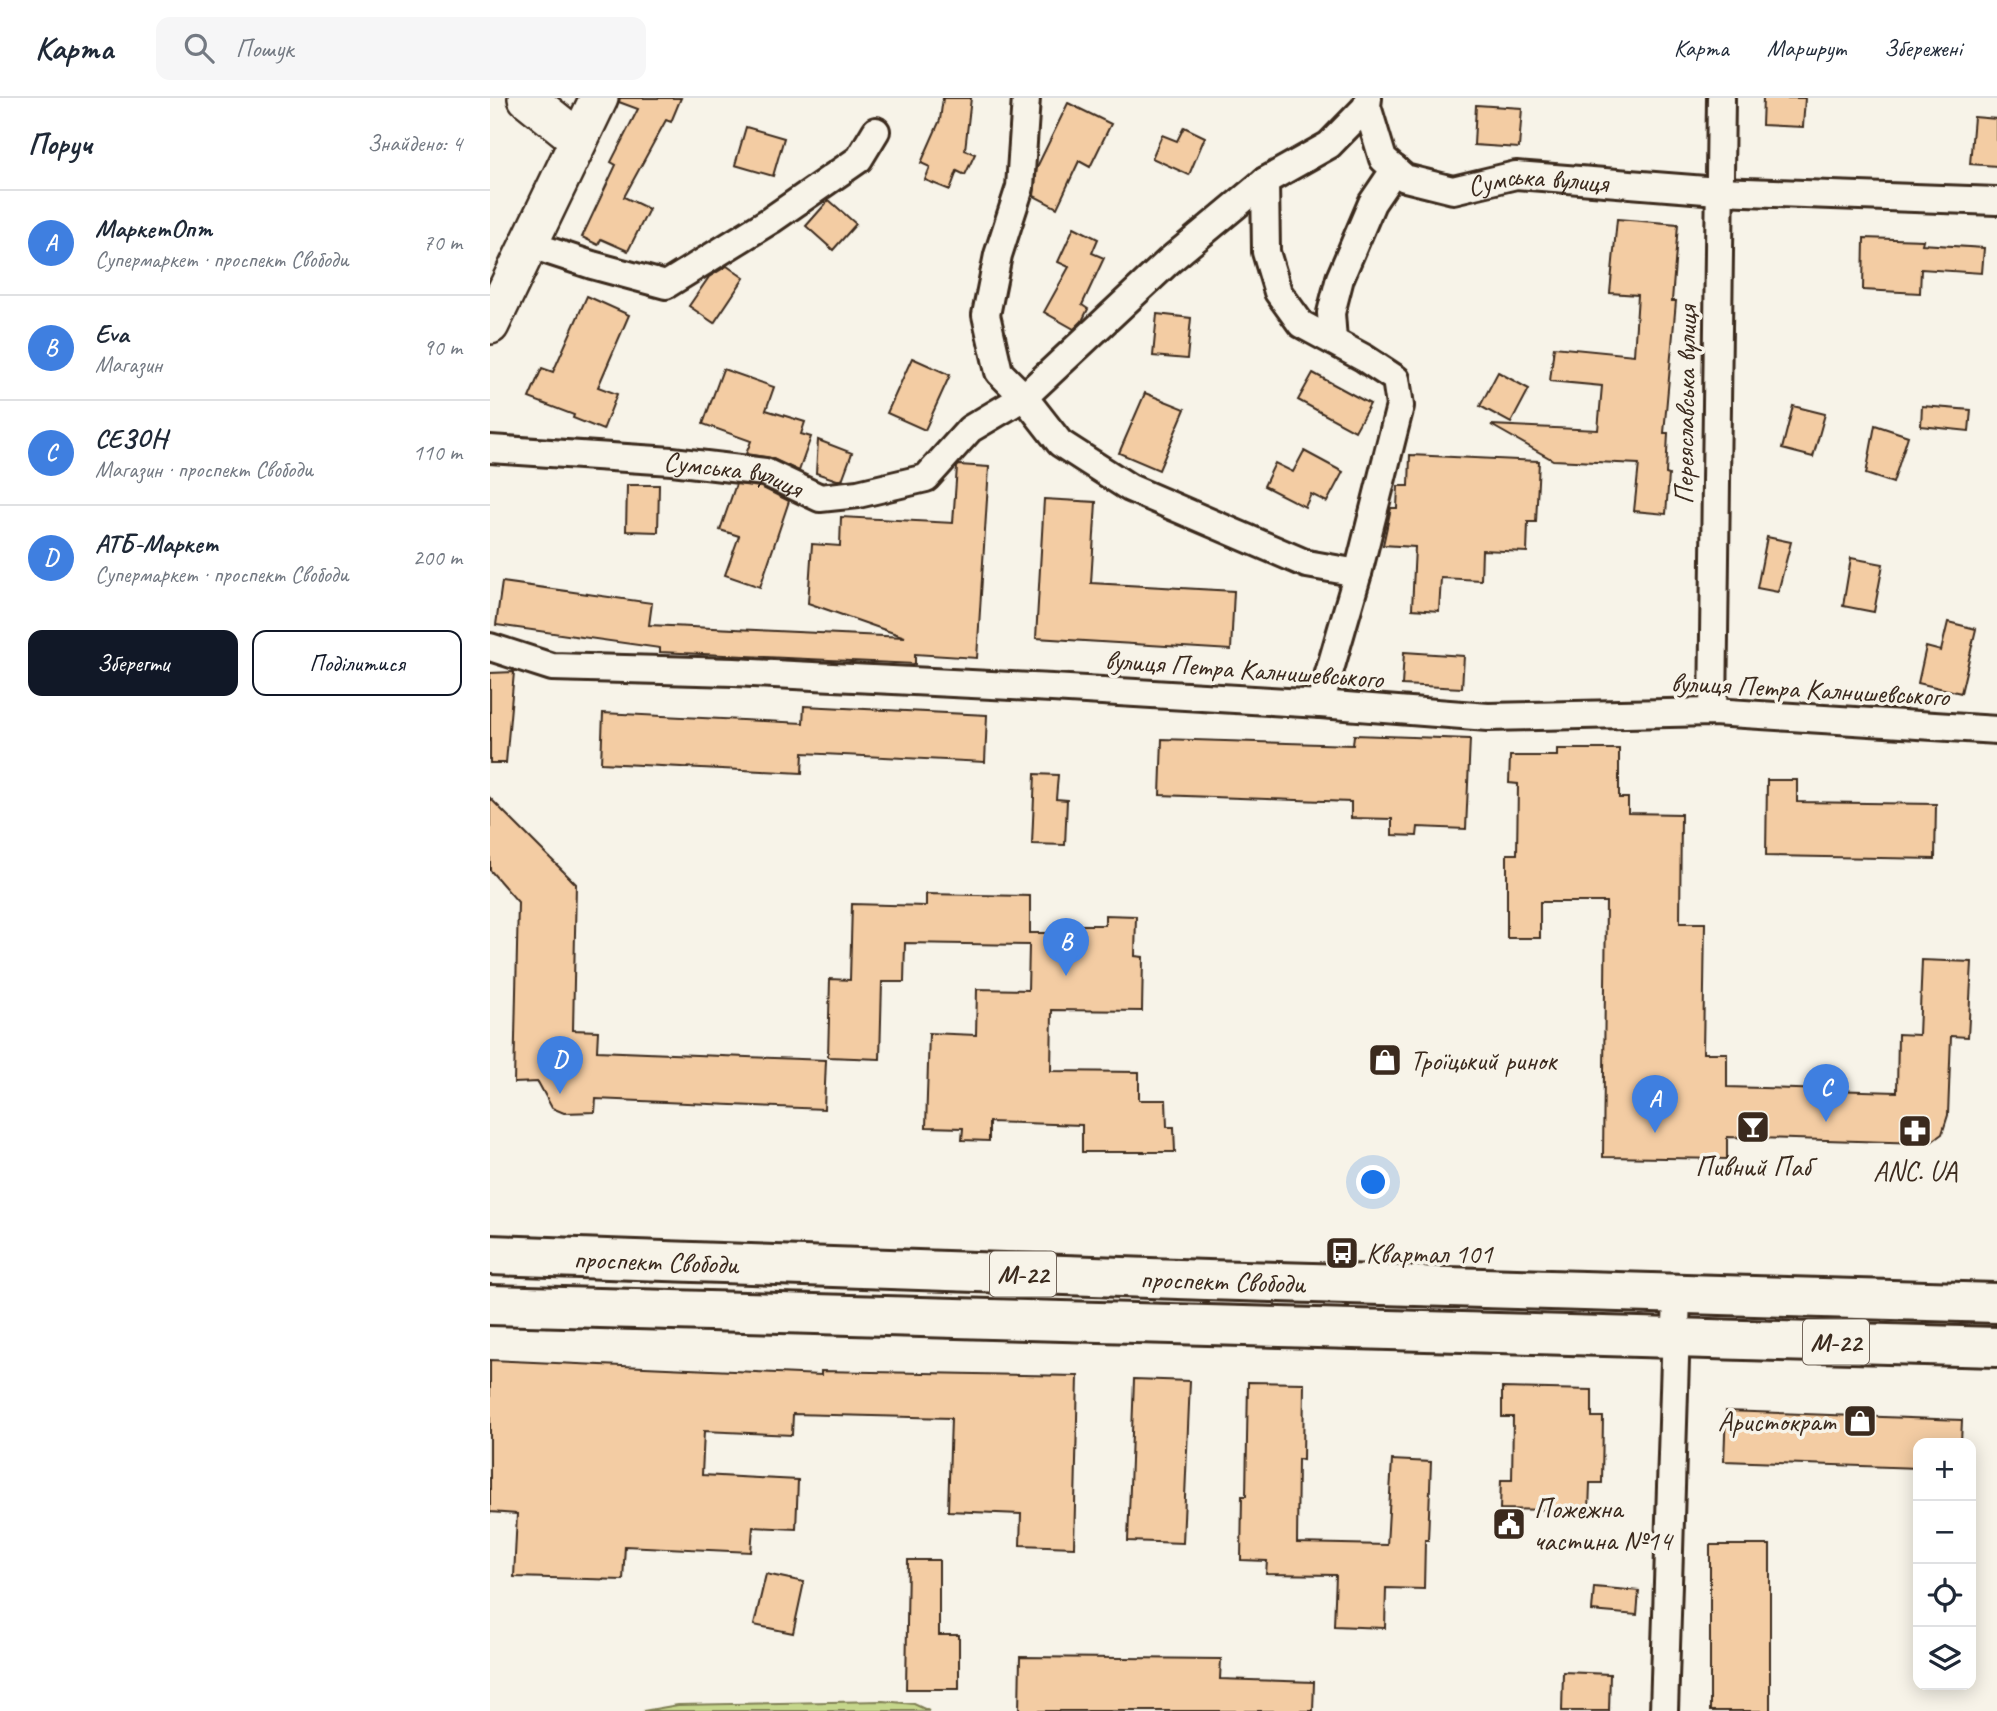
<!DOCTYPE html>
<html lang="uk">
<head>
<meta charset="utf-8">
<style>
	:root { --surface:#fff; --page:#f6f6f7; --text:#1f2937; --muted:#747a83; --line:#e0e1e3; --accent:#111827 }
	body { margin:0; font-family:Caveat,sans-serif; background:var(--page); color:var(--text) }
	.controls { position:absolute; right:21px; bottom:21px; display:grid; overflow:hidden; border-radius:14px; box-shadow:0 4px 18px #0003 }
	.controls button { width:63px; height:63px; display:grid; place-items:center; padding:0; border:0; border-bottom:2px solid var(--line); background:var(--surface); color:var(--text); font:35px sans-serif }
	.you { position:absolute; left:884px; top:1085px; width:24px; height:24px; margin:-18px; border:5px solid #fff; border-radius:50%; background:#1a73e8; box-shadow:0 0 0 10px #1a73e833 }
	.badge { display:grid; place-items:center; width:46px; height:46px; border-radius:50%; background:var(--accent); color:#fff; font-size:23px; font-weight:700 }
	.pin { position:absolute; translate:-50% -58px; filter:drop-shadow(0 2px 4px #0008) }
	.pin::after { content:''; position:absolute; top:37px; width:24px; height:21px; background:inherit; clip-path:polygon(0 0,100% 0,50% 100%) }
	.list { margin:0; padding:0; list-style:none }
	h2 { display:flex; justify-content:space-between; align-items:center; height:91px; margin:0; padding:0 28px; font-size:30px }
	h2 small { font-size:23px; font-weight:400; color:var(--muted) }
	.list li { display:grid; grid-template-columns:46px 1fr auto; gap:21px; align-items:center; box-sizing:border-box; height:105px; padding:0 28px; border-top:2px solid var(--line) }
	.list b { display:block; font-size:26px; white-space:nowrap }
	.list p { margin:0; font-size:23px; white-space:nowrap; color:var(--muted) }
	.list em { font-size:23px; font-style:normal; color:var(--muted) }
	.actions { display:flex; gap:14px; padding:21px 28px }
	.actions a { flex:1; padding:16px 0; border:2px solid var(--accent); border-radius:14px; text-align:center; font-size:24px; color:var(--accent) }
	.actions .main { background:var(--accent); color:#fff }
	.icon { flex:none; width:38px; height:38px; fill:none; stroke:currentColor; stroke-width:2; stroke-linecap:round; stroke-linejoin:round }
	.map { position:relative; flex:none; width:1507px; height:1613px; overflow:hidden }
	header { display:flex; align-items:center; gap:42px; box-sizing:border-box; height:98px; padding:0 35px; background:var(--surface); border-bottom:2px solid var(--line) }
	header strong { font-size:33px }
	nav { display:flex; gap:38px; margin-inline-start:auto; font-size:24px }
	.search { width:490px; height:63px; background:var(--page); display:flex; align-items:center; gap:18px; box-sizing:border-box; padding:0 24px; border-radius:14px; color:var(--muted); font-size:26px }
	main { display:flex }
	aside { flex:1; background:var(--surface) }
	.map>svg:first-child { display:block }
</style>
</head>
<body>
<header>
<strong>Карта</strong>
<div class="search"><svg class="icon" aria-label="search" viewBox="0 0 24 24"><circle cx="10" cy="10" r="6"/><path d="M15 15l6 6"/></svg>Пошук</div>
<nav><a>Карта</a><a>Маршрут</a><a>Збережені</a></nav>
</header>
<main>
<aside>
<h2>Поруч<small>Знайдено: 4</small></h2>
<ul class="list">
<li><span class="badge" style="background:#3f7fe0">A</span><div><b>МаркетОпт</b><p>Супермаркет · проспект Свободи</p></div><em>70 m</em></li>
<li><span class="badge" style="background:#3f7fe0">B</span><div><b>Eva</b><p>Магазин</p></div><em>90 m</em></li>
<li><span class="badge" style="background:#3f7fe0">C</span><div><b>СЕЗОН</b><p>Магазин · проспект Свободи</p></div><em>110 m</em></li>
<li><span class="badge" style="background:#3f7fe0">D</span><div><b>АТБ-Маркет</b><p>Супермаркет · проспект Свободи</p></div><em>200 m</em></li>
</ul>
<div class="actions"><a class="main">Зберегти</a><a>Поділитися</a></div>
</aside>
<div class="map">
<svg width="1507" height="1613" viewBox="0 0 1507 1613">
	<rect width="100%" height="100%" fill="#f7f3e8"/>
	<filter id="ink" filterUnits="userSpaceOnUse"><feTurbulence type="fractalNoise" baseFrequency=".0143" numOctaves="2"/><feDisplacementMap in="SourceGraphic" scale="14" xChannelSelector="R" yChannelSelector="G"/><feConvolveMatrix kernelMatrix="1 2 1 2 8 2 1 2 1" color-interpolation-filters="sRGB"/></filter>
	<g filter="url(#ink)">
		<path fill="#c5d68b" stroke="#808054" stroke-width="2" d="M393,1603L424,1606L439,1613H153L188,1607Z"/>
		<g fill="#f3cca3" stroke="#3b2a1e" stroke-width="2">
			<path d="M130,0H191L181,24L176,22L134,99L159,111L138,153L111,141L108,147L92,139L126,67L121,64L148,11L129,4Z"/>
			<path d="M453,0H481L475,52L485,56L475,77L467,73L460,92L435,82L440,69L431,65L450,22Z"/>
			<path d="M1273,0H1315L1313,29L1272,27Z"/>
			<path d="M578,5L621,26L600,69L589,63L567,110L544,98L547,69Z"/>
			<path d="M986,7L1032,10L1029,50L984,47Z"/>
			<path d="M1484,19L1507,21V68L1480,66Z"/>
			<path d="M256,29L294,40L283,78L245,67Z"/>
			<path d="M694,29L715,39L699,77L662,60L672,37L687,43Z"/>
			<path d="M339,102L366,126L343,152L316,128Z"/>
			<path d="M1127,121L1188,126L1182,203H1186L1174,335H1178L1176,376L1179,377L1176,416L1144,413L1149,366L1063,362L1001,327L1108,332L1112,288L1060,283L1064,249L1144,257L1148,197L1120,195Z"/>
			<path d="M584,129L608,141L602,155L614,160L592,207L598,211L592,223L584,231L554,214L579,169L568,164Z"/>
			<path d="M1374,140L1433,142L1432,146L1494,150L1492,175L1431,171L1430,195L1373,192Z"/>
			<path d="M237,168L254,180L224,225L199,208L219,179Z"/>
			<path d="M97,198L139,217L108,289L127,296L113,332L83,320L84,317L39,300L52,270L63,274Z"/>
			<path d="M667,216L701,220L697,261L663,258Z"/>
			<path d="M422,260L460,277L435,332L397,315Z"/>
			<path d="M233,271L284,289L276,312L315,324L311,336L321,339L309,373L281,360L256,356L261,343L213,326Z"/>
			<path d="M1008,274L1039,291L1021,325L990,308Z"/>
			<path d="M823,275L880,306L865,333L808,302Z"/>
			<path d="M655,295L695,311L669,372L629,355Z"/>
			<path d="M1303,308L1335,316L1323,359L1292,351Z"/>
			<path d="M1432,308L1481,312L1479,333L1431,328Z"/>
			<path d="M1385,327L1418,338L1403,385L1376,376Z"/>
			<path d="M328,342L362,355L352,382H347L326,375Z"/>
			<path d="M814,353L853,374L837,404L821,396L815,409L774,388L785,365L803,374Z"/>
			<path d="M920,357L1049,363L1046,424H1038L1037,454L992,452L991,482L951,480L949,513L922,511L925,449L893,447L901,410H907L908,388H919Z"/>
			<path d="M469,367L499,369L487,560L425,556V566L170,554V550L6,527L12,484L162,505L159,527L415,539L318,505L322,446L350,448L351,419L463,425L467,369Z"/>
			<path d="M246,386L271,389L299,403L270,489L235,477L249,438L230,432Z"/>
			<path d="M137,387H169L168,434L136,433Z"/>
			<path d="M554,401L606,404L601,485L744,493L741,552L546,540Z"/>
			<path d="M1277,439L1301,444L1288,494L1267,490Z"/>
			<path d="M1361,460L1393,466L1384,514L1353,508Z"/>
			<path d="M1458,524L1486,531L1471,595L1428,585L1436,549L1451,553Z"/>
			<path d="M914,554L974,558L972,590L912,587Z"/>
			<path d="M24,574L16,665H0V575Z"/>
			<path d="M314,608L497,617L495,664L313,655L312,675L111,665L113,615L313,625Z"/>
			<path d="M864,637L980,641L976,731L928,729L927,738L902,737V721L861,720V704L670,697L672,641L863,647Z"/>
			<path d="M1067,651H1129V700H1138V715L1191,716L1190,825H1215L1213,955H1237V989L1407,994L1408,936L1429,937L1432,862L1482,864L1478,939L1461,938L1458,1017L1452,1036L1441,1044L1431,1045L1237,1039V1061L1113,1059L1116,804H1050V840H1017V756H1027L1028,686L1019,685L1020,658H1067Z"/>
			<path d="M545,676L568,677L566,701L577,702L575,747L542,746Z"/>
			<path d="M1277,682H1307V704L1446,706L1445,761L1276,758Z"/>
			<path d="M0,700L86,786L83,932L108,933L107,953L336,962L334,1011L106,1001L105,1014L74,1015L62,1010L48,984L24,985L28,804L0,772Z"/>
			<path d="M436,796L540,798V835H585V827H615V817L646,818L645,858L653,859L652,913L562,912L561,973L649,974V1002H676L677,1029H684L685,1054H592V1027L499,1024V1043L472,1042L473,1030L436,1029L439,935L486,937L487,891L538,892L539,847L415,845L414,884H392L390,961L338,959L340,881L360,882L362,806L436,808Z"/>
			<path d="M0,1262L331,1277V1273L588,1278L584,1449L530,1447L531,1416L458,1413L461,1320L303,1316L302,1337L214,1333L212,1377L308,1382L306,1431L263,1429L261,1454L135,1448L133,1482L24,1479L27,1416L0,1414Z"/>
			<path d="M644,1281L700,1283L693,1445L638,1443Z"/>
			<path d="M758,1284L814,1285L813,1362L808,1361L807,1445L897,1447L902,1362L941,1364L938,1442H935L934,1491L896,1490L895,1530L844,1528L846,1477L776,1476L777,1463L751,1462L752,1398H756Z"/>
			<path d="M1012,1290L1102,1292V1319H1113L1112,1385H1100L1099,1413L1010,1411L1011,1382H1022L1023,1319H1012Z"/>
			<path d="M1236,1313L1472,1322L1471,1345H1428V1370L1234,1363Z"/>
			<rect x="1220" y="1447" width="60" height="166"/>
			<path d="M418,1462H449V1537H469V1591H416Z"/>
			<path d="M276,1476L314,1484L303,1535L264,1527Z"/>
			<path d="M1104,1489L1149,1493L1147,1517L1102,1513Z"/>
			<path d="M530,1559L731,1561L730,1581L824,1584L823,1613H529Z"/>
			<path d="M1073,1574L1120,1576L1119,1613H1072Z"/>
		</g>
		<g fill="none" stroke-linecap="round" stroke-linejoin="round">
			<defs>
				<g id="street">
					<path d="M536,0L530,89L508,157L496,217L509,274L534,299L570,345L640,390L817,466L868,475"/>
					<path id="s1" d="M878,0L877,8L893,61L915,80L963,92L1026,77L1228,93L1507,103"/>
					<path d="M775,83L776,154L788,194L811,226L874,260L906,281L910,308L868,475L830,606"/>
					<path d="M38,146L102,167L176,187L281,122L369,61L386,33"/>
					<path d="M843,243L841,215L850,180L882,105L905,71"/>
					<path id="s2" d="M0,351L182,363L275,374L330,400L368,396L436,380L480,331L534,299L679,163L775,83L839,47L877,8"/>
					<path d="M0,549L62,569L244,574L562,590L830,606L998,619L1223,614L1507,632"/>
					<path d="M1223,614L1231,0"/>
					<path d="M1174,1613L1187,1197"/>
				</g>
				<g id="secondary">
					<path d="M37,0L88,41"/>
					<path d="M0,227L109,0"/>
				</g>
				<g id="highway">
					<path id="s3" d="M0,1157L717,1182L1507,1205"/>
					<path d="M0,1207L1507,1249"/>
				</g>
			</defs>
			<use href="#street" stroke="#3b2a1e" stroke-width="32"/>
			<use href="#secondary" stroke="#3b2a1e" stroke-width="42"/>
			<use href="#highway" stroke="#3b2a1e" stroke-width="44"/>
			<use href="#street" stroke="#f7f3e8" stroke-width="26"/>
			<use href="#secondary" stroke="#f7f3e8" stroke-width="37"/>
			<use href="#highway" stroke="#f7f3e8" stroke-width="38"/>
		</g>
	</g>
	<defs>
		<symbol id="shop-square" viewBox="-11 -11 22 22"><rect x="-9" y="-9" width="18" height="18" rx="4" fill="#3b2a1e" stroke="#f7f3e8"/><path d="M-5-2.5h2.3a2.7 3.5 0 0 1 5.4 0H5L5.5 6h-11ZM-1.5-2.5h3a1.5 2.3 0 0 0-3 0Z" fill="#fff"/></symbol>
		<symbol id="bar-square" viewBox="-11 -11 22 22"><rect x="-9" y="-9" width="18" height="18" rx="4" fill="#3b2a1e" stroke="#f7f3e8"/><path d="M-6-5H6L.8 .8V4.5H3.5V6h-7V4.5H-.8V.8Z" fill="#fff"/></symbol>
		<symbol id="pharmacy-square" viewBox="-11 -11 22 22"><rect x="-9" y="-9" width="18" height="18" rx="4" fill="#3b2a1e" stroke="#f7f3e8"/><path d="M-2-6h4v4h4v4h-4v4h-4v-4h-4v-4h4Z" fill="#fff"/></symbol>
		<symbol id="bus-square" viewBox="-11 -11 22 22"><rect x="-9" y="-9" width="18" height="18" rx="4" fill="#3b2a1e" stroke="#f7f3e8"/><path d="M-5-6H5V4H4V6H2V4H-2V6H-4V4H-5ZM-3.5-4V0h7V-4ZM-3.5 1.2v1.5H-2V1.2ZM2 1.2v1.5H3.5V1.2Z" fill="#fff"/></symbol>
		<symbol id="civic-square" viewBox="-11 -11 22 22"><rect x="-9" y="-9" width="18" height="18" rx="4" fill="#3b2a1e" stroke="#f7f3e8"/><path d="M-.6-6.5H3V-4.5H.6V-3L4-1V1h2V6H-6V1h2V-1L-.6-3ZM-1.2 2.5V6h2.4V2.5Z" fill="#fff"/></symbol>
	</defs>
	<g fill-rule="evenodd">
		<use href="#shop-square" x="876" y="943" width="38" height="38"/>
		<use href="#bar-square" x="1244" y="1010" width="38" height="38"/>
		<use href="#pharmacy-square" x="1406" y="1014" width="38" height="38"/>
		<use href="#bus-square" x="833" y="1136" width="38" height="38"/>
		<use href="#shop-square" x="1351" y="1304" width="38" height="38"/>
		<use href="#civic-square" x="1000" y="1407" width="38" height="38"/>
	</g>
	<g text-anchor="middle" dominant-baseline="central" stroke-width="7" stroke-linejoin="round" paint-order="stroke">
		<g fill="#f7f3e8" stroke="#73665b" stroke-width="2">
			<rect x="500" y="1153.5" width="66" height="45" rx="5"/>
			<rect x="1313" y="1221.5" width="66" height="45" rx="5"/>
		</g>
		<g font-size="26" font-weight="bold" fill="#3b2a1e">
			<text x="533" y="1176">М-22</text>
			<text x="1346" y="1244">М-22</text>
		</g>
		<g font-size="28" fill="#3b2a1e" stroke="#f7f3e8">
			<text stroke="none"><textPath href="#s1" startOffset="228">Сумська вулиця</textPath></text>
			<text transform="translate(1195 307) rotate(-89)">Переяславська вулиця</text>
			<text stroke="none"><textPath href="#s2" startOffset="245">Сумська вулиця</textPath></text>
			<text transform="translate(754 571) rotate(4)">вулиця Петра Калнишевського</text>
			<text transform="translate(1320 591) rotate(3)">вулиця Петра Калнишевського</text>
			<text stroke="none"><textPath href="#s3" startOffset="166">проспект Свободи</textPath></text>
			<text stroke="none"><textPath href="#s3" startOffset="733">проспект Свободи</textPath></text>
		</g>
		<g font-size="28" fill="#3b2a1e" stroke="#f7f3e8" text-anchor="start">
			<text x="920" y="962">Троїцький ринок</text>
			<text x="1263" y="1068" text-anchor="middle">Пивний Паб</text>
			<text x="1425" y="1072" text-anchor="middle">ANC. UA</text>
			<text x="876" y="1155">Квартал 101</text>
			<text x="1346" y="1323" text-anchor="end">Аристократ</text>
			<text x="1044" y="1410">Пожежна<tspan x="1044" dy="32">частина №14</tspan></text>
		</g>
	</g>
</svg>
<div class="controls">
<button>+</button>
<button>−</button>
<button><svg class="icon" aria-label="locate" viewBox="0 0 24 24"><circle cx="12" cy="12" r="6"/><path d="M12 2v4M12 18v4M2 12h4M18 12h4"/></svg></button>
<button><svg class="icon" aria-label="layers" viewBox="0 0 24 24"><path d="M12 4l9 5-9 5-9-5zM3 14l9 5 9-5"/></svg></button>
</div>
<div class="you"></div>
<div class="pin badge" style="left:1165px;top:1035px;background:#3f7fe0">A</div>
<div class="pin badge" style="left:576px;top:878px;background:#3f7fe0">B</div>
<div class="pin badge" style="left:1336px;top:1024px;background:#3f7fe0">C</div>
<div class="pin badge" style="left:70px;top:996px;background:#3f7fe0">D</div>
</div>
</main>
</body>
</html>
